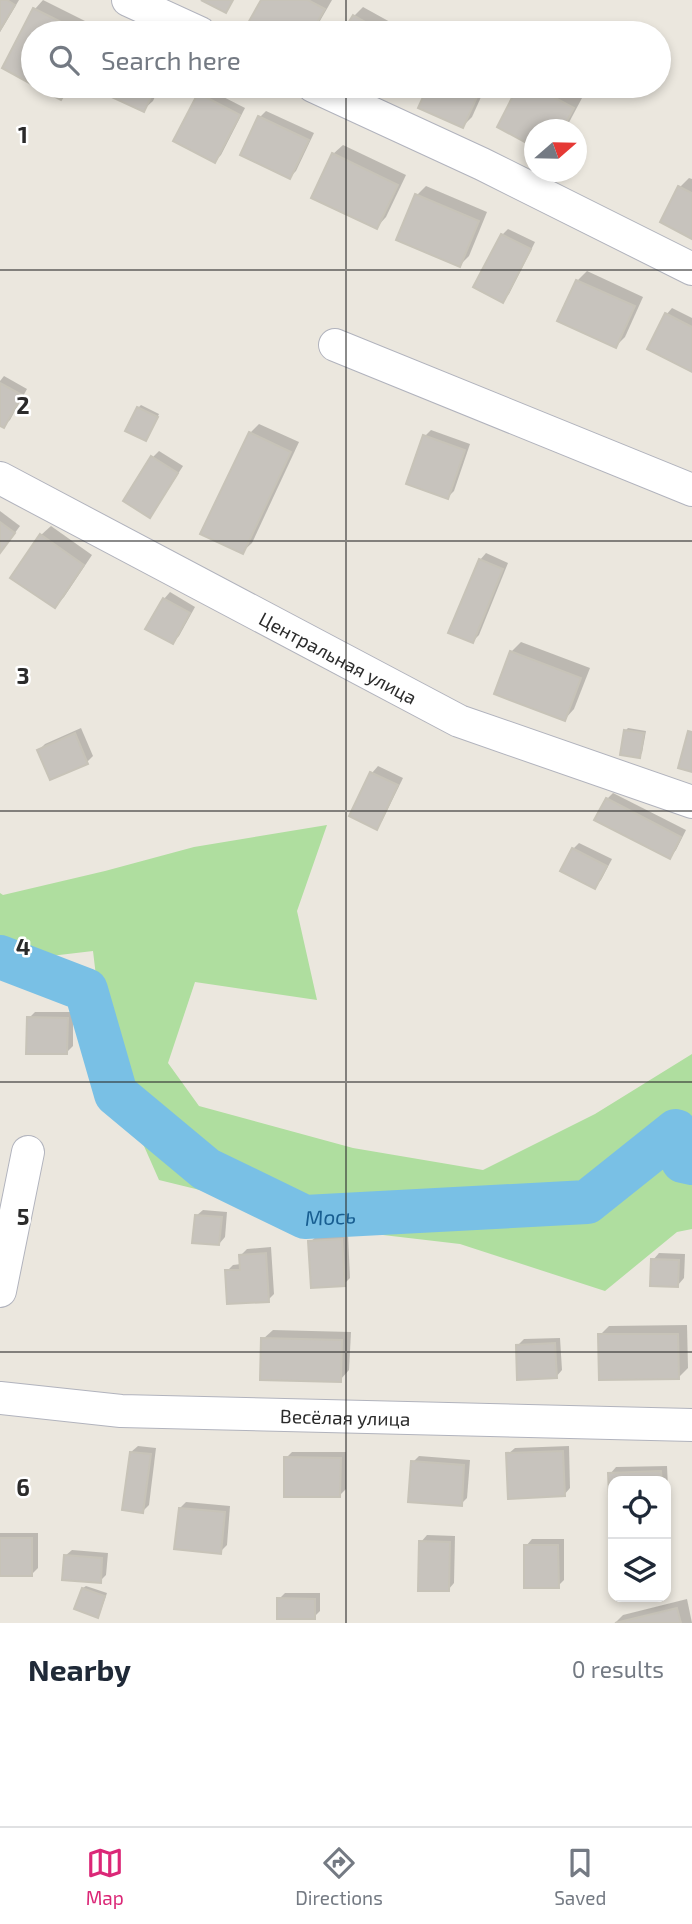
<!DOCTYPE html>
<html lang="en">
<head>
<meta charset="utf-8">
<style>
	:root { --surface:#fff; --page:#f2f2f3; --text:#1f2937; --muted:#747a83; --line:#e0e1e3; --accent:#db2777 }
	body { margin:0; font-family:"Exo 2",sans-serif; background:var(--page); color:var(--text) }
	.controls { position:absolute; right:21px; bottom:21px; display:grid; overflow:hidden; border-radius:14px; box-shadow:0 4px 10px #0003 }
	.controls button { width:63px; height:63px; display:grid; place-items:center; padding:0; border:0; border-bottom:2px solid var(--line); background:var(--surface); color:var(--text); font:35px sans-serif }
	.compass { position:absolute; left:524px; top:119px; width:63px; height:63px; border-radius:50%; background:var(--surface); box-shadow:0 4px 10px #0003; rotate:70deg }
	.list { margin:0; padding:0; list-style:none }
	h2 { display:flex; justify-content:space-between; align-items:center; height:91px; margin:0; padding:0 28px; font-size:30px }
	h2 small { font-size:23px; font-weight:400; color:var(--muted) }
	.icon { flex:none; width:38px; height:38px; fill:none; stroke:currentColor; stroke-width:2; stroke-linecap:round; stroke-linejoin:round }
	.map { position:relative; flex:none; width:692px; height:1623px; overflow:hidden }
	.search { position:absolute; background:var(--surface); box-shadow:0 4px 10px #0003; left:21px; right:21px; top:21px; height:77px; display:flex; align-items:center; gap:18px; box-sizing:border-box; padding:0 24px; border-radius:38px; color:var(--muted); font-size:26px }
	.sheet { height:203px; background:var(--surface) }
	nav { display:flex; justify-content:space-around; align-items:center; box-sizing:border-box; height:98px; border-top:2px solid var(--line); background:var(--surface); font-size:19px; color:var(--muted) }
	nav a { display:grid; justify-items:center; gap:4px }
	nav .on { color:var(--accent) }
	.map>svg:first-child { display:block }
</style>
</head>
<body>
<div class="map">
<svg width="692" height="1623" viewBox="0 0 692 1623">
	<rect width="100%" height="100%" fill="#ebe7de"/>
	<path fill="#afde9f" d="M327,825L297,911L317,1000L195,982L168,1063L199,1106L353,1148L483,1170L595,1114L692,1054V1229L677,1232L605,1291L460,1244L383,1235L159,1180L106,1060L93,951L0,962V893L3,895L105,871L194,847Z"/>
	<g fill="#0003">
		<path d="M0,0H19L0,32Z"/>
		<path d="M43,0L101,29L99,33H33V83L4,68L35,9Z"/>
		<path d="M263,0H332L313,33H269L250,22Z"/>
		<path d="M363,7L410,33H344L354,16Z"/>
		<path d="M92,86H160L153,101L143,110Z"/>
		<path d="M430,86H486L472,117L463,126L421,107Z"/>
		<path d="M520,86H559L582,98L565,130H534V145L499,126Z"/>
		<path d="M206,88L245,108L221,155L215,161L200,94Z"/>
		<path d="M266,111L314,133L296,171L290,177L260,117Z"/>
		<path d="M343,145L406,175L386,217L377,227L333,154Z"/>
		<path d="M689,178L692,179V237L680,187Z"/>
		<path d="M426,186L487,212L469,256L460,265L417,195Z"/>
		<path d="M508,229L535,242L509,294L502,300V235Z"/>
		<path d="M587,271L643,297L625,337L616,346L577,281Z"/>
		<path d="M672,308L692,318V370L666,315Z"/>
		<path d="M4,376L27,389L10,420L3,426L0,424V381Z"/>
		<path d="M141,405L159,414L148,436L138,408Z"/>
		<path d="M259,424L299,442L252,543L242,552L250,433Z"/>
		<path d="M431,430L470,444L454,491L448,497L425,436Z"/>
		<path d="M159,451L183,466L155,510L149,516L153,457Z"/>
		<path d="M0,511L20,526L0,553Z"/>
		<path d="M51,526L92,555L64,597L55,606L41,535Z"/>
		<path d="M486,553L508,563L479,635L473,641L480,560Z"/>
		<path d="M170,592L195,607L179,636L173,642L164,599Z"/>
		<path d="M521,642L590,668L574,709L565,719L511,652Z"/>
		<path d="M81,728L93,756L87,762L39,750L45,744Z"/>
		<path d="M628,728L646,731L642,753L639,756L625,731Z"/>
		<path d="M378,766L403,778L382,821L376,827L351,815L372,773Z"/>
		<path d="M613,793L686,830L676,850L670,857L607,799Z"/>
		<path d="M579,843L612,859L601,880L595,886L573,849Z"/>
		<path d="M35,1012H73V1046L67,1052L29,1018Z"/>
		<path d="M203,1210L227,1212L225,1237L219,1244L196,1216Z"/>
		<path d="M348,1234L350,1278L344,1284L310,1242L317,1236Z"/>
		<path d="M271,1247L274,1294L268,1300L227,1271L233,1265L241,1264V1255L247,1249Z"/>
		<path d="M659,1253L685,1254L684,1278L678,1285L653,1260Z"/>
		<path d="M687,1325L688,1368L678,1378L600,1335L609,1326Z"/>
		<path d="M273,1330L351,1332L349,1370L340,1380L263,1339Z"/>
		<path d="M560,1338L562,1370L556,1377L518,1345L524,1339Z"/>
		<path d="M138,1446L156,1448L149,1505L143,1511L131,1452Z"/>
		<path d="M569,1446L570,1488L564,1495L508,1454L515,1448Z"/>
		<path d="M292,1452H346V1489L340,1495L286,1458Z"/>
		<path d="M419,1456L470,1460L467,1498L461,1504L413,1462Z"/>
		<path d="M667,1466L669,1508L666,1511V1481H613V1516H611L610,1474L616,1467Z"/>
		<path d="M186,1502L230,1506L227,1545L220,1552L180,1508Z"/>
		<path d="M0,1533H38V1568L31,1575H0Z"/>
		<path d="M427,1535L455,1536L454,1583L448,1590L421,1542Z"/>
		<path d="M532,1539H564V1580L558,1586L526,1546Z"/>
		<path d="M72,1550L108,1553L106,1575L100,1581L65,1556Z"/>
		<path d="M86,1586L107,1593L100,1613L97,1616L83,1588Z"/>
		<path d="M285,1593H320V1611L314,1617L279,1599Z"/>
		<path d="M687,1599L692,1623H615L623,1615Z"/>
	</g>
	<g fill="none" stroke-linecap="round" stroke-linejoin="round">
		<path stroke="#79c0e5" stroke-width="44" id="s1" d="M0,957L86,990L116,1094L206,1169L305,1217L587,1202L676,1131L683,1161L692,1163"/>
	</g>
	<g fill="#c7c3bd" stroke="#c7c3b8" stroke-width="2">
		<path d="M0,0H7L15,5L0,30Z"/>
		<path d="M201,0H233L226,13Z"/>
		<path d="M261,0H308L325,9L311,33H266L248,23Z"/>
		<path d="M33,8L83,33H33V85L2,68Z"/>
		<path d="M353,15L385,33H342Z"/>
		<path d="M34,86H69L61,100Z"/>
		<path d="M88,86H156L144,112Z"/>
		<path d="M428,86H482L463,128L418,108Z"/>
		<path d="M518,86H533L574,108L562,130H534V147L497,127Z"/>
		<path d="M198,93L240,115L215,163L173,141Z"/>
		<path d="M258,116L309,140L290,179L240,155Z"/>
		<path d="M332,153L398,185L377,229L311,198Z"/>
		<path d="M678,186L692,193V239L660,222Z"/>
		<path d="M415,194L479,221L460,267L396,240Z"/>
		<path d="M501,234L531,249L503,303L473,287Z"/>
		<path d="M576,280L635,306L616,348L557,321Z"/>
		<path d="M665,313L692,327V372L647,349Z"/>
		<path d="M0,383L22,395L4,428L0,426Z"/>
		<path d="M137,407L158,417L146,441L125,431Z"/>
		<path d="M249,432L291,452L243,554L200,534Z"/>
		<path d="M423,435L465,450L448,499L406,484Z"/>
		<path d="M151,456L178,473L150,518L123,501Z"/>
		<path d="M0,522L15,533L0,553Z"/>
		<path d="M40,534L84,565L55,608L10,578Z"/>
		<path d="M479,559L503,569L473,643L448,633Z"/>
		<path d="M163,598L190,613L173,644L145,629Z"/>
		<path d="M510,651L581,678L565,721L494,694Z"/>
		<path d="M624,730L644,733L640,758L620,755Z"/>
		<path d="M688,731L692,732V772L678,768Z"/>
		<path d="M75,733L88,764L50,780L37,750Z"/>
		<path d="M370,772L398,785L377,830L349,816Z"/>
		<path d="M606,798L681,837L670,859L594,820Z"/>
		<path d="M572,848L607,866L595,889L560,871Z"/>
		<path d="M27,1017L68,1018L67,1054H26Z"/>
		<path d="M195,1215L222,1217L219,1245L192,1243Z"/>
		<path d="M342,1239L345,1286L311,1288L308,1241Z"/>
		<path d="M266,1253L269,1302L227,1304L225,1270H240L239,1255Z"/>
		<path d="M651,1259L679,1260L678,1287L650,1286Z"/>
		<path d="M598,1334H678L679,1379L599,1380Z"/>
		<path d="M261,1338L342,1340L341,1382L260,1380Z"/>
		<path d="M555,1343L557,1378L517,1380L516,1345Z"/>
		<path d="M563,1451L565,1496L508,1499L506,1453Z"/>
		<path d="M130,1452L151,1454L143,1513L122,1510Z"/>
		<path d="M284,1457L341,1458L340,1497H284Z"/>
		<path d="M411,1461L464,1465L462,1506L408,1502Z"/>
		<path d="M661,1471L662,1481H613V1518H610L608,1473Z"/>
		<path d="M179,1508L225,1512L221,1554L174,1549Z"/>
		<rect x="0" y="1538" width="32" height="38"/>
		<path d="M419,1541L450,1542L449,1591H418Z"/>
		<path d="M524,1545H558L559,1588H524Z"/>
		<path d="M64,1555L102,1558L101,1583L62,1580Z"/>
		<path d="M82,1588L105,1596L98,1618L74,1609Z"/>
		<path d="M277,1598L315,1599V1619H277Z"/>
		<path d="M677,1608L681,1623H615Z"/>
	</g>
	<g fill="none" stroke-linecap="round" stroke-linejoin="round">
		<defs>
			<g id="minor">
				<path d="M128,0L200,33"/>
				<path d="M313,86L482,164L692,269"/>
				<path d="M335,345L692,490"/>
				<path id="s2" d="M0,478L459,721L692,802"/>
				<path d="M0,1291L28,1152"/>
				<path id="s3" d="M0,1398L121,1411L692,1425"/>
			</g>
		</defs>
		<use href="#minor" stroke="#b1b3bd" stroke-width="34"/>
		<use href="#minor" stroke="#fff" stroke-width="32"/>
	</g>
	<path fill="none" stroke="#2b2b2b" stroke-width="2" stroke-opacity="0.55" d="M346,0V33M346,86V1623M0,270H692M0,541H692M0,811H692M0,1082H692M0,1352H692"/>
	<g text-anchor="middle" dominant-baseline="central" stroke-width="5" stroke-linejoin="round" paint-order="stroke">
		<g font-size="19" fill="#2b2b2b" stroke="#fff">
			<text stroke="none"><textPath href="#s2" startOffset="383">Центральная улица</textPath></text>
			<text stroke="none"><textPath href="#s3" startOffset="346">Весёлая улица</textPath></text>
		</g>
		<g font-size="21" font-style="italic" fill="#185e91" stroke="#fff">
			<text stroke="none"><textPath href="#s1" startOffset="453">Мось</textPath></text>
		</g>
	</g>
	<g font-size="23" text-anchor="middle" font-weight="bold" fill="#2b2b2b" stroke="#fff" stroke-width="5" stroke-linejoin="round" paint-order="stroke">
		<text x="23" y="143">1</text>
		<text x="23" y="414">2</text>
		<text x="23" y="684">3</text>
		<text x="23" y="955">4</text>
		<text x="23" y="1225">5</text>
		<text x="23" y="1496">6</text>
	</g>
</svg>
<div class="controls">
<button><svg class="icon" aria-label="locate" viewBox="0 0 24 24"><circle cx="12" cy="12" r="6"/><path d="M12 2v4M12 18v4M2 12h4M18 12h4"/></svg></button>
<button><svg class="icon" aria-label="layers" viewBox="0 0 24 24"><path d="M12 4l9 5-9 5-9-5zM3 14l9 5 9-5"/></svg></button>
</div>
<svg class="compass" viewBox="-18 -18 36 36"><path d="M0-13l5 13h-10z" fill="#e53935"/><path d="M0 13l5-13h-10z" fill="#747a83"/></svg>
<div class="search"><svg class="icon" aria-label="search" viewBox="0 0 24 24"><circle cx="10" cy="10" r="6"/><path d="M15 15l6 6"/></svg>Search here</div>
</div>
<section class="sheet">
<h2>Nearby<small>0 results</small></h2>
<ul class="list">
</ul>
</section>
<nav>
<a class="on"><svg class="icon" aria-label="map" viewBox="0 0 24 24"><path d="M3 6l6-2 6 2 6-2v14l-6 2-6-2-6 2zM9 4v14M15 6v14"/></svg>Map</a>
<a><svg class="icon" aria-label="directions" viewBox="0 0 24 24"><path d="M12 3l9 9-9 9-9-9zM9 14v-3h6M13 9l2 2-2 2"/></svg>Directions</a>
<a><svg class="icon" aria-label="saved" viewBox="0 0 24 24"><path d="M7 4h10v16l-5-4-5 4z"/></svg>Saved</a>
</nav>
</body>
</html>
